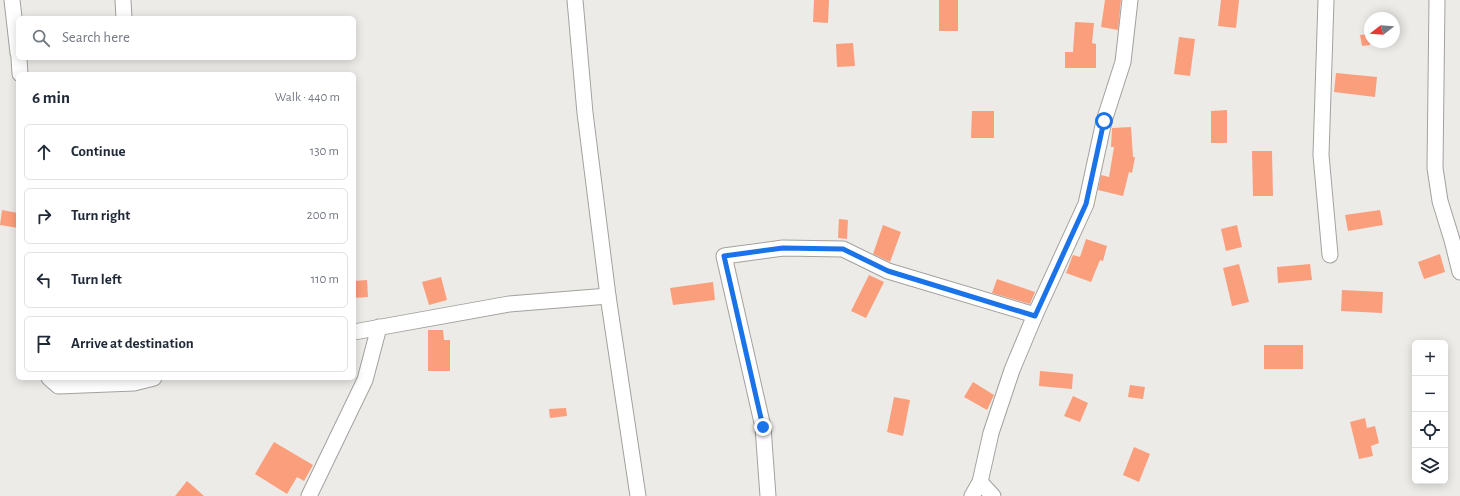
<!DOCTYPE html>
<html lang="en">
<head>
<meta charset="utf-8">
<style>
	:root { --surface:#fff; --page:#f2f2f3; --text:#1f2937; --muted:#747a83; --line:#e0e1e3 }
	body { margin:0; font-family:"Alegreya Sans",sans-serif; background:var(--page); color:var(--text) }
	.controls { position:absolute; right:12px; bottom:12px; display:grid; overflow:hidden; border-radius:6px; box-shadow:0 2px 10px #0003 }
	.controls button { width:36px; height:36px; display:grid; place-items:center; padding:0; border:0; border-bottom:1px solid var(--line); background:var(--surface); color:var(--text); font:20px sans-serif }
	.compass { position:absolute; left:1364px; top:12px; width:36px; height:36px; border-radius:50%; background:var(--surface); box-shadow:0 2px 10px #0003; rotate:253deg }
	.stop { position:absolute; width:12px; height:12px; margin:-9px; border:3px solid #1a73e8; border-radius:50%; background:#fff }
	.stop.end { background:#1a73e8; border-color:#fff; box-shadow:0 1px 4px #0008 }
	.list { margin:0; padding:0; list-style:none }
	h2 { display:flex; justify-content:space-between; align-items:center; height:52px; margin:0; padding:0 16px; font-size:17px }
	h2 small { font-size:13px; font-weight:400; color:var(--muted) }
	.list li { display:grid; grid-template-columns:26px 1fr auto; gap:12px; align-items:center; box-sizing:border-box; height:56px; margin:0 8px 8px; padding:0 8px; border:1px solid var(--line); border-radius:6px }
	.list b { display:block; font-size:15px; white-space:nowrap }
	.list em { font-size:13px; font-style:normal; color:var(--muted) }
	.icon { flex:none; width:22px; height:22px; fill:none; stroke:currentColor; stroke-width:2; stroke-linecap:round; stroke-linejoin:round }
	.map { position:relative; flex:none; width:1460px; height:496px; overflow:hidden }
	.search { position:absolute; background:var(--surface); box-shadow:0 2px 10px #0003; left:16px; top:16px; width:340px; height:44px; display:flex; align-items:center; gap:10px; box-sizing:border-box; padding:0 14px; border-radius:6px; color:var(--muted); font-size:15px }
	.panel { position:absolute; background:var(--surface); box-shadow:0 2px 10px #0003; left:16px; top:72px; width:340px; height:308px; border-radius:6px }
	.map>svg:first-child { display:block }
</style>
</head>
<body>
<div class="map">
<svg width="1460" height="496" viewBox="0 0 1460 496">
	<rect width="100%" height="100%" fill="#edebe7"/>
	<g fill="#fb9e7b">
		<path d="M814,0H829L828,23L813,22Z"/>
		<rect x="939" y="0" width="19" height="31"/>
		<path d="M1105,0H1121L1118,30L1101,27Z"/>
		<path d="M1221,0H1239L1236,28L1218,26Z"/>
		<path d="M1075,22L1094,23L1092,43L1096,44V68H1065V52H1073Z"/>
		<path d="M1370,34V45L1362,46L1360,35Z"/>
		<path d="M1179,37L1195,39L1190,76L1174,74Z"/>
		<path d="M853,43L855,66L837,67L836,44Z"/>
		<path d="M1336,73L1377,77L1375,97L1334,92Z"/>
		<path d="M1227,110V143H1211V111Z"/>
		<path d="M972,111H994V138H971Z"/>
		<path d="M1131,127L1133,157H1135L1132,173L1129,172L1123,196L1098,190L1101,175L1109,177L1114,147H1111L1112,128Z"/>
		<path d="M1252,151H1272L1273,196H1253Z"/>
		<path d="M2,210L18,213V228L0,225Z"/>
		<path d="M1380,210L1383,225L1348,231L1345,215Z"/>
		<path d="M839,219L848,220L847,239L838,238Z"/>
		<path d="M883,225L901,232L890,262L873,254Z"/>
		<path d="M1237,225L1242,247L1226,251L1221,229Z"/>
		<path d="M1086,239L1107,246L1103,261L1100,260L1091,282L1066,273L1073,255L1080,257Z"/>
		<path d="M1440,254L1445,272L1424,279L1418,262Z"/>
		<path d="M1239,264L1249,302L1232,306L1223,268Z"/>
		<path d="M1310,264L1312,280L1278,283L1277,267Z"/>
		<path d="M869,275L884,282L866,318L851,311Z"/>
		<path d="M441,277L447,300L429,305L422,282Z"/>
		<path d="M997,279L1035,292L1030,304L992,293Z"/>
		<path d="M367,280L368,297L354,298V281Z"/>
		<path d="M713,282L715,300L673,305L670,288Z"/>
		<path d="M1342,290L1383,292L1382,313L1341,311Z"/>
		<path d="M428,330H443L444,340H450V371H428Z"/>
		<rect x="1264" y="345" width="39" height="24"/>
		<path d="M1040,371L1073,374L1072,389L1039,386Z"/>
		<path d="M973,382L994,395L987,410L964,397Z"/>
		<path d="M1130,385L1145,387L1143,399L1128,397Z"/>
		<path d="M1073,396L1088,403L1080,422L1064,416Z"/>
		<path d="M894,397L910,400L903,436L887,432Z"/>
		<path d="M566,408L567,416L550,418L549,409Z"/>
		<path d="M1365,418L1367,428L1375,426L1379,443L1371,446L1373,456L1359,459L1350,422Z"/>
		<path d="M274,442L313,465L304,481L297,477L287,494L255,474Z"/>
		<path d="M1134,447L1150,454L1139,482L1123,475Z"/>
		<path d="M187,481L194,487L204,496H175Z"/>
	</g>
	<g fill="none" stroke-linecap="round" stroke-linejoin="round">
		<defs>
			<g id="minor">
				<path d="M12,0L18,53"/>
				<path d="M123,0L124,18"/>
				<path d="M575,0L585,113L608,296L638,496"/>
				<path d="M1326,0L1321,155L1330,255"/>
				<path d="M1437,0L1435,168L1440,201L1452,240L1460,272"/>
				<path d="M19,58L20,74"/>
				<path d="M354,332L509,304L608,296"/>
				<path d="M49,378L58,386L134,383L154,378"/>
				<path d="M980,482L993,496"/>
				<path d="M309,496L365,380L379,327"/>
				<path d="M768,496L763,427L724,256L783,248L843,249L888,271L1035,315"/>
				<path d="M972,496L980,482L991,433L1012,370L1035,315L1086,204L1104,121L1123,62L1130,0"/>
			</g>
		</defs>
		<use href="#minor" stroke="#a3a19e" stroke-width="17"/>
		<use href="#minor" stroke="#fff" stroke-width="15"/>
	</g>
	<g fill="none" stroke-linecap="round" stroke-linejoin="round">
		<path stroke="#1a73e8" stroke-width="5" d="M763,427L724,256L783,248L843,249L888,271L1035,316L1086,204L1104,121"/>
	</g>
</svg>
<div class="controls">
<button>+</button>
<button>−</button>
<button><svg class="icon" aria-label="locate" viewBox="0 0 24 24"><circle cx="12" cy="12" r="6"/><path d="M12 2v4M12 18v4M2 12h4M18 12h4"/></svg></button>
<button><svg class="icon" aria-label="layers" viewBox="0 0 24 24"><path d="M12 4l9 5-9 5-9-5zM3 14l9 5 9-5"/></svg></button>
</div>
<svg class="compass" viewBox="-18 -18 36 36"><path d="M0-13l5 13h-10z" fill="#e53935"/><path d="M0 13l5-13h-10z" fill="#747a83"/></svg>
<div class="stop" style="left:1104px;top:121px"></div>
<div class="stop end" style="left:763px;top:427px"></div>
<div class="search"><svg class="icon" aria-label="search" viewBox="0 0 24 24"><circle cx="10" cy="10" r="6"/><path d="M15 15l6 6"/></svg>Search here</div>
<section class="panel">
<h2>6 min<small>Walk · 440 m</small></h2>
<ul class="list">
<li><svg class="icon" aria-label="ahead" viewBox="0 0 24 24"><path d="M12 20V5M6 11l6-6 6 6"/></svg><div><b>Continue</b></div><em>130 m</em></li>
<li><svg class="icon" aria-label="right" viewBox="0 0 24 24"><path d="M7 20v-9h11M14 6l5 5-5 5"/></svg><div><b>Turn right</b></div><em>200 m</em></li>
<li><svg class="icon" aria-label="left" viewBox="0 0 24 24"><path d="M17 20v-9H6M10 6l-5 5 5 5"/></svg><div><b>Turn left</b></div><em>110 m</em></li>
<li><svg class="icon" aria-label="arrive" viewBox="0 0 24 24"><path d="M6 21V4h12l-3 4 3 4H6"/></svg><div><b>Arrive at destination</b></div></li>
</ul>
</section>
</div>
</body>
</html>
